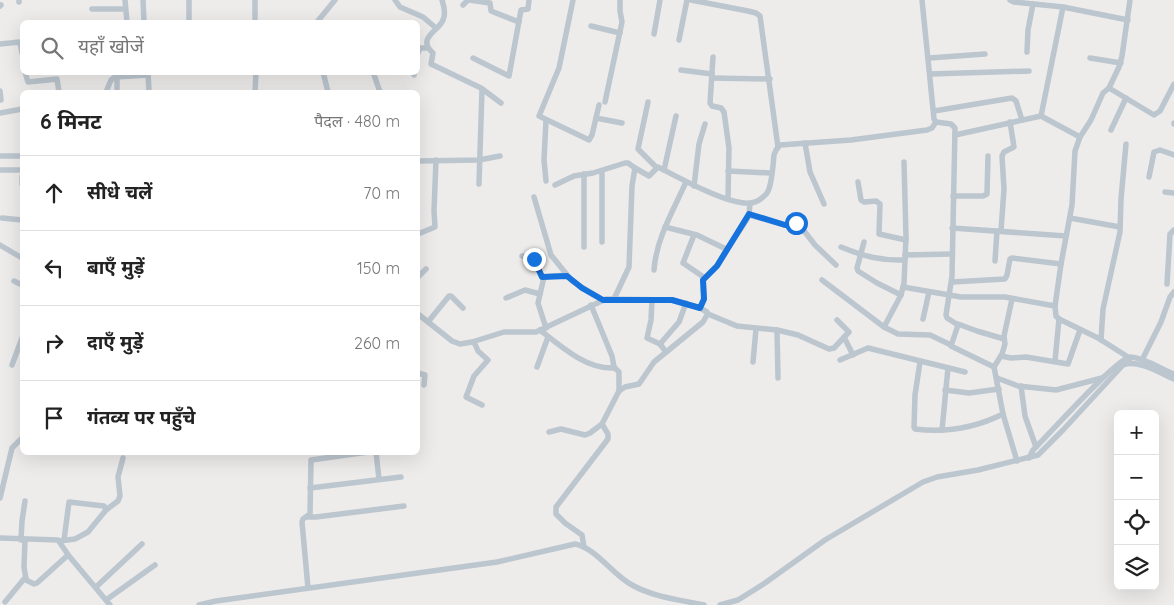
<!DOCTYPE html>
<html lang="hi">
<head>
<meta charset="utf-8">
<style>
	:root { --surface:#fff; --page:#f2f2f2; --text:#222; --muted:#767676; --line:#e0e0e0 }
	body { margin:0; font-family:Quicksand,"Noto Sans Devanagari",sans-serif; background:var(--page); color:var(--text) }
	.controls { position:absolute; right:15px; bottom:15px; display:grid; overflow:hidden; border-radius:8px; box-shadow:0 5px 20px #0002 }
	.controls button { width:45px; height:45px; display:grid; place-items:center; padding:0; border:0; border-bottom:1px solid var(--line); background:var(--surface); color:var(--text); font:25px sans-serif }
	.stop { position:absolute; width:15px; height:15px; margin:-11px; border:4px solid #1673dd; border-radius:50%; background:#fff }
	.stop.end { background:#1673dd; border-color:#fff; box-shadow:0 1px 5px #0008 }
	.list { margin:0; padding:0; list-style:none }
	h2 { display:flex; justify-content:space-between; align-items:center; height:65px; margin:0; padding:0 20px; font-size:21px }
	h2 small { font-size:16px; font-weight:400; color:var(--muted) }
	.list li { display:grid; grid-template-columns:32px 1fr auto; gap:15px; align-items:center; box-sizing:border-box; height:75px; padding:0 20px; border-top:1px solid var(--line) }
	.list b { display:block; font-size:19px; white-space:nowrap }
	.list em { font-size:16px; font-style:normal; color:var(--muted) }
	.icon { flex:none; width:28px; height:28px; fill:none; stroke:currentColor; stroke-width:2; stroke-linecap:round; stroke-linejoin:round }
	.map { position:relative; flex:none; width:1174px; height:605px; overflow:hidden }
	.search { position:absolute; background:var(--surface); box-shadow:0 5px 20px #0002; left:20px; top:20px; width:400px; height:55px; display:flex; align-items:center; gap:12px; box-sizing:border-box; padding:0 18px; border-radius:8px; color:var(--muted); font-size:19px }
	.panel { position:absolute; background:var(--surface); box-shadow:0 5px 20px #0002; left:20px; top:90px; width:400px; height:365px; border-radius:8px }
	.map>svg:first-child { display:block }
</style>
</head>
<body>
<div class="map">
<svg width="1174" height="605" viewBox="0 0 1174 605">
	<rect width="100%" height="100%" fill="#eeebeb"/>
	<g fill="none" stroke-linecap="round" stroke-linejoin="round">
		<g stroke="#bcc6ce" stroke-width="5.5">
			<path d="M19,0V2"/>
			<path d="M125,0L127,22"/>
			<path d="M143,0L144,22"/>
			<path d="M255,0V22"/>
			<path d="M395,0L400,7L423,17L436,28"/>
			<path d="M442,0C444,6 446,14 443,20C439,31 416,38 433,53L431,64L481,88L501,103"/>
			<path d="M469,0L490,3L491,11L519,22"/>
			<path d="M573,0L559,68L539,116L589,140L592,135L599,105"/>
			<path d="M691,0L748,11L756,13L760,16L778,147"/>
			<path d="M922,0L934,119L936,122L951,124L955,128L952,276L946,315L947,318L958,325L951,346L994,367L1003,414L1017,461"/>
			<path d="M1010,0L1014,2L1063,7L1128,20"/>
			<path d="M1130,0L1122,56L1119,67L1109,88L1103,93L1091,120L1080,137L1075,151L1072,205L1061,264L1055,306L1056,316L1059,319L1098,338L1128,357L1130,363"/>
			<path d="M463,5L468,0"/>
			<path d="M0,6L1,5"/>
			<path d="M92,9H125"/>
			<path d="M189,21V0"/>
			<path d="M317,22L335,0"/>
			<path d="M591,26L620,33"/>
			<path d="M654,34L660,0"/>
			<path d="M679,40L687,0"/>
			<path d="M0,44L20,42L22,53"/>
			<path d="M1027,52L1028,30L1033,4"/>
			<path d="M418,53L420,48H427"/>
			<path d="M713,57L710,103L712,106L721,108L724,112L729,148L728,198"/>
			<path d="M473,58L509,76L521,10L528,9L529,0"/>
			<path d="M929,58L985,54"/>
			<path d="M1090,58L1121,63"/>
			<path d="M681,70L712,74"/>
			<path d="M25,72L28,82L57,79L59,92"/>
			<path d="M148,72L149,92"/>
			<path d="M323,72L328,92"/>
			<path d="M373,72L380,92"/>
			<path d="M930,74L1029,71"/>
			<path d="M414,75V72"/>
			<path d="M117,77V92"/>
			<path d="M712,78L770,79"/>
			<path d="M1109,88L1154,115L1160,111L1174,84"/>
			<path d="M0,91L1,100"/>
			<path d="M106,92L111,80L115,77L148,75"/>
			<path d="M255,92L256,72"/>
			<path d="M605,102L622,22L620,11V0"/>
			<path d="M648,102L638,149L656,167"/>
			<path d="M934,111L1012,98L1016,101L1022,120"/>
			<path d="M0,113L22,109"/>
			<path d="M1041,116L1063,7"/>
			<path d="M596,118L622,123"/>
			<path d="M1174,123V124"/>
			<path d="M1111,130L1126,98"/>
			<path d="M955,135L1041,116L1080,137"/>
			<path d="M805,143L810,172L824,204"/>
			<path d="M0,156H22"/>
			<path d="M418,161L479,160L500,156"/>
			<path d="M904,162L906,237L904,283L901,295L884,327L898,334L930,335L951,345"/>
			<path d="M635,168L649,176L658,167C678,177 729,206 751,203C757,202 763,198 767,193C772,186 773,165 774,155L776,150L780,145L851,140L927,130L932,128L936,122"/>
			<path d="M0,170H22"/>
			<path d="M664,170L676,116"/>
			<path d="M602,171V242"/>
			<path d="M728,171L771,173"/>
			<path d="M584,174V247"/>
			<path d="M22,177V184"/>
			<path d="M1149,177L1154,152L1160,150L1174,155"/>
			<path d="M546,181L544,160L546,120"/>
			<path d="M858,182L861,200L864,202L876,201L880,204L879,234L906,240"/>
			<path d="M479,184L482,89"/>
			<path d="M555,185L574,176L593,173L625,163H628L635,168L632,186L629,267L614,299"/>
			<path d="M694,186L699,144L705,124"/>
			<path d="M1165,192L1174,193"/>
			<path d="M953,196H983L987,194L988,156"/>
			<path d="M534,197L551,255L572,281L603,300"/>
			<path d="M749,215L785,225L798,223L815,245L836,265"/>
			<path d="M2,218L22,220"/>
			<path d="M1070,218L1120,227"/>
			<path d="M665,227L697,235L726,249"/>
			<path d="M952,228L1066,236"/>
			<path d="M1001,231L1004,189L1002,156L1004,152L1014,147L1010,122"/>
			<path d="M418,234L435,227L434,211L436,160"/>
			<path d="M694,235L683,263L705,278"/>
			<path d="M864,242L857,268L858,271L877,283L901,295"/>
			<path d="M0,245L22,258"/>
			<path d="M841,247C863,256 881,261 905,260"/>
			<path d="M905,255L952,254"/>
			<path d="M522,256L533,258L542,277L567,275"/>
			<path d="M995,261L997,231"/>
			<path d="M654,270C656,239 674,209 686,182"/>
			<path d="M418,277L426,269"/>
			<path d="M544,277L538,303L546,328"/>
			<path d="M822,280L884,327"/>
			<path d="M14,281L22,285"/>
			<path d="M952,282L1005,279L1007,275L1010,259L1012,258L1061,264"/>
			<path d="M1167,284L1170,234L1174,230"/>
			<path d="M903,287L961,297H1005L1055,306"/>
			<path d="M506,298L525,290L540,294"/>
			<path d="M652,300L651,320L647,338L660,344L666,352"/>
			<path d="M591,305L612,356L614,367L619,372V391"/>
			<path d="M700,308L704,299L703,280L717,266L725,252L746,221L749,215L750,203"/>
			<path d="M418,314L452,341L460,344L472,342L504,332H536L606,299L672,300L700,308L707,312V315L703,322L654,362L639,384L625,387L619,391L602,424L608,434V439L556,507V514L565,523L582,535L584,547"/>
			<path d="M708,314L737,326L777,330L798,335L829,349L834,348L849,332L837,320"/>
			<path d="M923,319L929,292"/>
			<path d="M428,322L449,296H451L463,308"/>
			<path d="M958,324L977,331L1004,339"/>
			<path d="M540,330C560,346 587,370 615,368"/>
			<path d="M777,330L778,378"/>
			<path d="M844,337L853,355"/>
			<path d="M1101,340L1103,309L1120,232L1121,199L1126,144"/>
			<path d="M474,342L478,351L488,360L474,376L466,397L482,405"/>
			<path d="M660,344L679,322L686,303"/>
			<path d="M1001,356L1011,358L1026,357L1068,364L1080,330"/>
			<path d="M840,360L868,348L965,372"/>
			<path d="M1142,360L1161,322L1170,297L1174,292"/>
			<path d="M1055,361L1059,319"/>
			<path d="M753,362L756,329"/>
			<path d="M920,362L915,395L914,427L915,429C947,433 975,428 1003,414"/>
			<path d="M12,365L22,338"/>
			<path d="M537,367L548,337"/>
			<path d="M994,367L1002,354L1005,344L1004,336L1012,299"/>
			<path d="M418,373L425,375L424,385"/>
			<path d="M997,378L1018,386L1056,390L1102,378"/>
			<path d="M1021,386L1025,416L1036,447"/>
			<path d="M945,390L969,393L999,389"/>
			<path d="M942,430L948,368"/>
			<path d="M549,432L561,429L585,435L590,433L602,424"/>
			<path d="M376,452L379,479"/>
			<path d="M1029,458L1033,450C1047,437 1118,356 1131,357C1145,358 1161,369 1174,374"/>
			<path d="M310,488L401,477"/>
			<path d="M0,498L12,448L21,439"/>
			<path d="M308,517H316L404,506"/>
			<path d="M0,538L58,540L69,556L110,605"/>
			<path d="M21,540L22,521L25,501"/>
			<path d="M25,540L24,567L26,579"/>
			<path d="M64,540L69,502L104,506L106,510"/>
			<path d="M59,541L75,539L88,532L106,510L118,501L120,496L118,477L123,458"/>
			<path d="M96,587L142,544"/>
			<path d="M308,588L302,522L303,519L310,514L311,460L368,452"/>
			<path d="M106,600L155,565"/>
			<path d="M5,602L24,579L34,584L37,583L68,555"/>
			<path d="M199,605L216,601L497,562L575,544C596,548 613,575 632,585C653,597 681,600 704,605"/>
			<path d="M720,605L738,600L765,583L825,540L923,482L937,477L978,470L1038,455L1063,430L1123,365C1138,359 1160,373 1174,379"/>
		</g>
	</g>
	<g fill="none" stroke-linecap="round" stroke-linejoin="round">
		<path stroke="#1673dd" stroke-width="6" d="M534,259L542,277L567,276L582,288L603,300H672L700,308L704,299L703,280L717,266L749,214L785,225L796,223"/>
	</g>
</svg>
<div class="controls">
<button>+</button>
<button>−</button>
<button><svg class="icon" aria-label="locate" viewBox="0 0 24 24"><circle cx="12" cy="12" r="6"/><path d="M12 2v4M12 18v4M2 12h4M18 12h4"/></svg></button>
<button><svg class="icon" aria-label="layers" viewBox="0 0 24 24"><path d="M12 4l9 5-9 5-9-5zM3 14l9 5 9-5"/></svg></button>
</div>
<div class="stop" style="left:796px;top:223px"></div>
<div class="stop end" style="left:534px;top:259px"></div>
<div class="search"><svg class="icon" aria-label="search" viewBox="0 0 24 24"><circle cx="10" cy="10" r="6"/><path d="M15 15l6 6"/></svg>यहाँ खोजें</div>
<section class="panel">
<h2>6 मिनट<small>पैदल · 480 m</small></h2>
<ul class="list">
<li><svg class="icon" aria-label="ahead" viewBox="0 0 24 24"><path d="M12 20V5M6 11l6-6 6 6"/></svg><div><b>सीधे चलें</b></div><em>70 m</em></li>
<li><svg class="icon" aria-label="left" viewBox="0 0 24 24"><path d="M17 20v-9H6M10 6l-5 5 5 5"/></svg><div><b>बाएँ मुड़ें</b></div><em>150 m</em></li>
<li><svg class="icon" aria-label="right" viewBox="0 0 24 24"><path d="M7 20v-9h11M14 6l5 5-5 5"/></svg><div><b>दाएँ मुड़ें</b></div><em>260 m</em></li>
<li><svg class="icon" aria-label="arrive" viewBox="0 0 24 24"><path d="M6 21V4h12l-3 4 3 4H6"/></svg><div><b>गंतव्य पर पहुँचे</b></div></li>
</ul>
</section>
</div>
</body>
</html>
